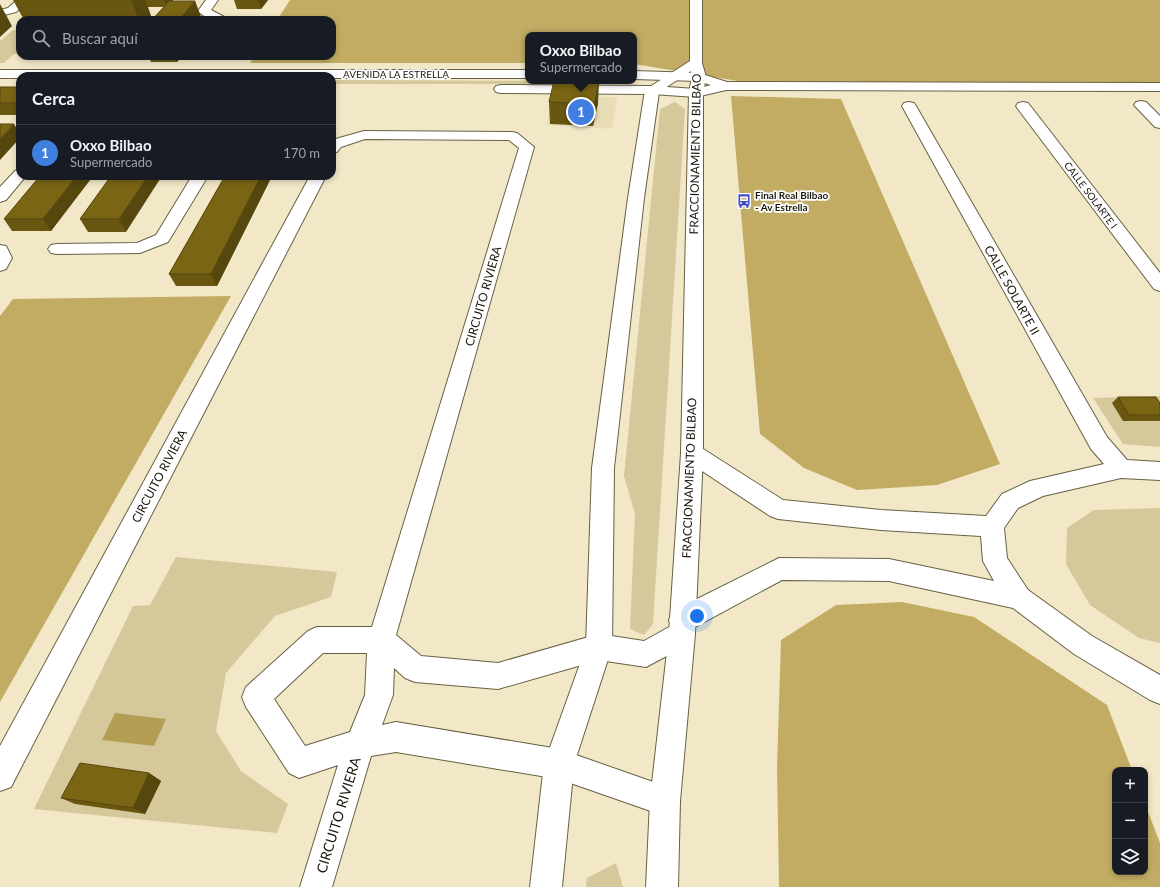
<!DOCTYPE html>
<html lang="es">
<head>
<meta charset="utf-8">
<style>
	:root { --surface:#171b24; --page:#20242c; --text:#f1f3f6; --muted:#9ea1a6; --line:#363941; --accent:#db2777 }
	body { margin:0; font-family:Lato,sans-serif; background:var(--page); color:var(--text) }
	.controls { position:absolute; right:12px; bottom:12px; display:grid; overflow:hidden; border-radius:8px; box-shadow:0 2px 6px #0003 }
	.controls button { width:36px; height:36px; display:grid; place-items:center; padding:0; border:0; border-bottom:1px solid var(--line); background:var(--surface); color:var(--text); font:20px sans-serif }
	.you { position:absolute; left:697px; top:616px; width:14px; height:14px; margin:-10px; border:3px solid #fff; border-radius:50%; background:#1a73e8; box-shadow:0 0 0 6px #1a73e833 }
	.badge { display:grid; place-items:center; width:26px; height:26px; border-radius:50%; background:var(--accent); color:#fff; font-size:13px; font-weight:700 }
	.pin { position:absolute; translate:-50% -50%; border:2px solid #fff; box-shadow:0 1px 4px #0006 }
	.popup { position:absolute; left:525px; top:32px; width:112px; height:52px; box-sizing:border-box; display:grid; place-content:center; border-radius:8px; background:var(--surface); filter:drop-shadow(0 1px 3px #0005); font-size:13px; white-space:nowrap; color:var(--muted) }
	.popup b { font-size:15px; color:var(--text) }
	.popup::after { content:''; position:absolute; left:50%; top:100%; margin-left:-8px; border:8px solid transparent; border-top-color:var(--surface) }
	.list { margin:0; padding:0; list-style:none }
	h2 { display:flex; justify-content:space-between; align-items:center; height:52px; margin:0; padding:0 16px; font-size:17px }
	h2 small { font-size:13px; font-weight:400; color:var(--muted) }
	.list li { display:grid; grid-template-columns:26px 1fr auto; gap:12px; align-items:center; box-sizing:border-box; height:56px; padding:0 16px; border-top:1px solid var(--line) }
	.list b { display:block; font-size:15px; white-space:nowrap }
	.list p { margin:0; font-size:13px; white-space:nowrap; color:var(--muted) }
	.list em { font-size:13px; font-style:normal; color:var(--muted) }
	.icon { flex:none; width:22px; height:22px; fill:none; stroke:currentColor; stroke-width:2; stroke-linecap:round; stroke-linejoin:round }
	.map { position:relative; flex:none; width:1160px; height:887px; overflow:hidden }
	.search { position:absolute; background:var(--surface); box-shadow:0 2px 6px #0003; left:16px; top:16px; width:320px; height:44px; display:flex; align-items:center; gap:10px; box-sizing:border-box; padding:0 14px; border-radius:12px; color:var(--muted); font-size:15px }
	.panel { position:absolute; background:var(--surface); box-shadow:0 2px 6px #0003; left:16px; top:72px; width:320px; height:108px; border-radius:12px }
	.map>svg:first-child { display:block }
</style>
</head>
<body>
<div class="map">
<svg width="1160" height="887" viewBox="0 0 1160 887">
	<rect width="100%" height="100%" fill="#f2e8c8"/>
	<path fill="#e9ddb6" d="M552,96L617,97L612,129L547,125Z"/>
	<g fill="#d5c89b">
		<path d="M13,30H20V54H14L4,63H0V41Z"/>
		<path d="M332,80L603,81L606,83L600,84H332Z"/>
		<path d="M675,102L685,109L653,624L644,635L630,629L635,514L624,476L660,109Z"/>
		<path d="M1160,396V447L1123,444L1093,398Z"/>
		<path d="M1160,508V643L1139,638L1090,605L1066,564L1067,528L1094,510Z"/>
		<path d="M176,557L337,572L331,597L275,616L226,673L216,731L241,771L288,804L277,833L34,809L133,606L150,605Z"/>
		<path d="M616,863L623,887H586L587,878Z"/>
	</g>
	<g fill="#c2ac63">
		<path d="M290,0H1160V84L738,81L634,64V35H528V63H250L255,56H332V20H277Z"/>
		<path d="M731,96L841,99L1000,464L937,485L857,490L804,468L760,434Z"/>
		<path d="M231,296L0,702V316L13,299Z"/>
		<path d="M902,602L974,617L1107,705L1132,770H1115V872H1145V804L1160,843V887H779L777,767L781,640L836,605Z"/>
	</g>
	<path fill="#b39e54" d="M115,713L166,719L154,746L102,740Z"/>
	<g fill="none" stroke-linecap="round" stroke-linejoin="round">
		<defs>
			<g id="street">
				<path d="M17,0H30L16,12L0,16V10L8,8Z"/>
				<path d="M206,0H218L211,10L230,20C219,20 206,20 198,11Z"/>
				<path d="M0,70H528V78H332V76H20V78H0Z"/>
				<path d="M634,71L699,73L727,82L1160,83V91L726,90L696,97L652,94L501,93L496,92L494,89L496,86L501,85L652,86L696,89L711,85L698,81L634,79Z"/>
				<path d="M1141,101L1146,102L1160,116V128L1155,127L1134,105L1136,102Z"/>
				<path d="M909,102L914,103L916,106L1107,437L1127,460L1160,462V480L1121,478L1043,496L1018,508L1004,528L1007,558L1028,590L1092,636L1160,675V704L1150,700L1074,654L1013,608L889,581L782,580L693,628L695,634L691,643L646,667L599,660L498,689L415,682L405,678L394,668L393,695L382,725L396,722L559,749L676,790L680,801L676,812L665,816L559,779L396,752L371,756L332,887H300L338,765L299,778L289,773L246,707L242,697L246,687L308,631L317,627H372L519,148L509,140L365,139L341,147L337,152L332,153V140L364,131L512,132L517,133L534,147L396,635L421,656L498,663L599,634L644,641L671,626L669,620L673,611L779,558L889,559L994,581L983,561L981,536L881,530L778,519L770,516L684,459L681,453L684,447L692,444L700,447L783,500L881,510L986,516L1002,494L1030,481L1104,464L1091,449L902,106L904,103ZM323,653H367L365,695L350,732L305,746L274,699Z"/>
				<path d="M1023,102L1028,103L1160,273V291L1154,289L1018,109L1016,106L1018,103Z"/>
				<path d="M20,169V176H26L6,200L0,202V187L15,171Z"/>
				<path d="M192,176H208L168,242L140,253L57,254L51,253L48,249L51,245L57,244L137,243L156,235Z"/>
				<path d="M310,176H326L11,787L0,791V746Z"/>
				<path d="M0,245L6,246L12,258L6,269L0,271Z"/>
			</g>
			<path id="secondary" d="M690,0H702V63L706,77L703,93V453L695,634L680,801L678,887H646L650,801L669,634L681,453L689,93L692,77L691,71L659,92L644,198L614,468L612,647L574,764L562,887H530L544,764L586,647L592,468L628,198L645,90L690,61Z"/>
		</defs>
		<use href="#street" stroke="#686044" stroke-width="2"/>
		<use href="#secondary" stroke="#686044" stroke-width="2"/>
		<use href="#street" fill="#fff" fill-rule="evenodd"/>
		<use href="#secondary" fill="#fff" fill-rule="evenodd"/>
	</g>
	<g fill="#695711">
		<path d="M13,0H173V1H195L202,20H152L164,7H148L151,16L147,20H24Z"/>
		<path d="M234,0H268L261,9H237Z"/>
		<path d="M148,56H182L177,62H151Z"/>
		<rect x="0" y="87" width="20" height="28"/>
		<path d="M549,102L598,103L593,126L550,124Z"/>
		<path d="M40,176H93L51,231H12L4,219Z"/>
		<path d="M111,176L126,232H88L80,219Z"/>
		<path d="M225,176H272L217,286H176L169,274Z"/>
		<path d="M1118,397L1160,403V421H1123L1112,403Z"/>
		<path d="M149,773L161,781L145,814L75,804L61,798Z"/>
	</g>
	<g fill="#55470e">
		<path d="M131,0H145L151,16L147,20H139Z"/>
		<path d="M164,0H173L167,7Z"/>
		<path d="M258,0H268L261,9Z"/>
		<path d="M195,1L202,20H179Z"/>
		<path d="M0,4L12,26L0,37Z"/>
		<path d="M175,56H182L177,62Z"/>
		<path d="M599,82L598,103L593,126L594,104Z"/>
		<path d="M14,124L20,134V138L0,160V139Z"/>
		<path d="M77,176H93L51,231L43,219Z"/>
		<path d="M148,176H162L126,232L119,219Z"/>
		<path d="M261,176H272L217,286L211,274Z"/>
		<path d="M149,773L161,781L145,814L133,808Z"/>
	</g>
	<g fill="#7a6514" stroke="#55470e">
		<path d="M169,1H195L179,20H152Z"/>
		<path d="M554,81H598L599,82L594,104L549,102Z"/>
		<rect x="0" y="87" width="20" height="16"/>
		<path d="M0,124H14L0,139Z"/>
		<path d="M40,176H77L43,219H4Z"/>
		<path d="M111,176H148L119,219H80Z"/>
		<path d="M225,176H261L211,274H169Z"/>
		<path d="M1118,397H1156L1160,403V415H1129Z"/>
		<path d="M80,763L149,773L133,808L61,798Z"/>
	</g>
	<defs>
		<symbol id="bus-bare" viewBox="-9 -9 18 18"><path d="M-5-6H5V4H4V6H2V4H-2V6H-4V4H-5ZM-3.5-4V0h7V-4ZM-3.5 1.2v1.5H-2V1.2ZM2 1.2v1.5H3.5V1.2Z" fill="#424ec2" stroke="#fff" stroke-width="2.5" paint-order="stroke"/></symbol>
	</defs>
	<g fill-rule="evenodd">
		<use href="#bus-bare" x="734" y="191" width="20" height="20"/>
	</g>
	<g text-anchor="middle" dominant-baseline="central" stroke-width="3.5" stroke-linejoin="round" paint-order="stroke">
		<g font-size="10" fill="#1a170b" stroke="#fff">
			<text x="396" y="74">AVENIDA LA ESTRELLA</text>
			<text transform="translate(1091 195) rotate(53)">CALLE SOLARTE I</text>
		</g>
		<g font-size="10" font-weight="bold" fill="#1a170b" stroke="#fff" text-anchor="start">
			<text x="755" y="195">Final Real Bilbao<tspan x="755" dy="12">- Av Estrella</tspan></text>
		</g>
		<g font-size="12" fill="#1a170b" stroke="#fff">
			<text transform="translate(695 154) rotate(-89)">FRACCIONAMIENTO BILBAO</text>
			<text transform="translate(1012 290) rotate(61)">CALLE SOLARTE II</text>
			<text transform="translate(483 296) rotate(-74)">CIRCUITO RIVIERA</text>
			<text transform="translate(159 476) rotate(-62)">CIRCUITO RIVIERA</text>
			<text transform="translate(689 478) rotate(-88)">FRACCIONAMIENTO BILBAO</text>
		</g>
		<g font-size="14" fill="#1a170b" stroke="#fff">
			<text transform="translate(338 815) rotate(-73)">CIRCUITO RIVIERA</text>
		</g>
	</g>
</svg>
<div class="controls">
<button>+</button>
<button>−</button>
<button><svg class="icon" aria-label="layers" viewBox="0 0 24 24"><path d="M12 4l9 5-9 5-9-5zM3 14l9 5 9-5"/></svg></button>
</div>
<div class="you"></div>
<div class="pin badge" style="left:581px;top:112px;background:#3f7fe0">1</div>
<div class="popup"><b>Oxxo Bilbao</b>Supermercado</div>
<div class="search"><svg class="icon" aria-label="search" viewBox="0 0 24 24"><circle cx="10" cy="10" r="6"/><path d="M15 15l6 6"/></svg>Buscar aquí</div>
<section class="panel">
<h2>Cerca<small></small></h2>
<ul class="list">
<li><span class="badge" style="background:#3f7fe0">1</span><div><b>Oxxo Bilbao</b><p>Supermercado</p></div><em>170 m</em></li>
</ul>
</section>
</div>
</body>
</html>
